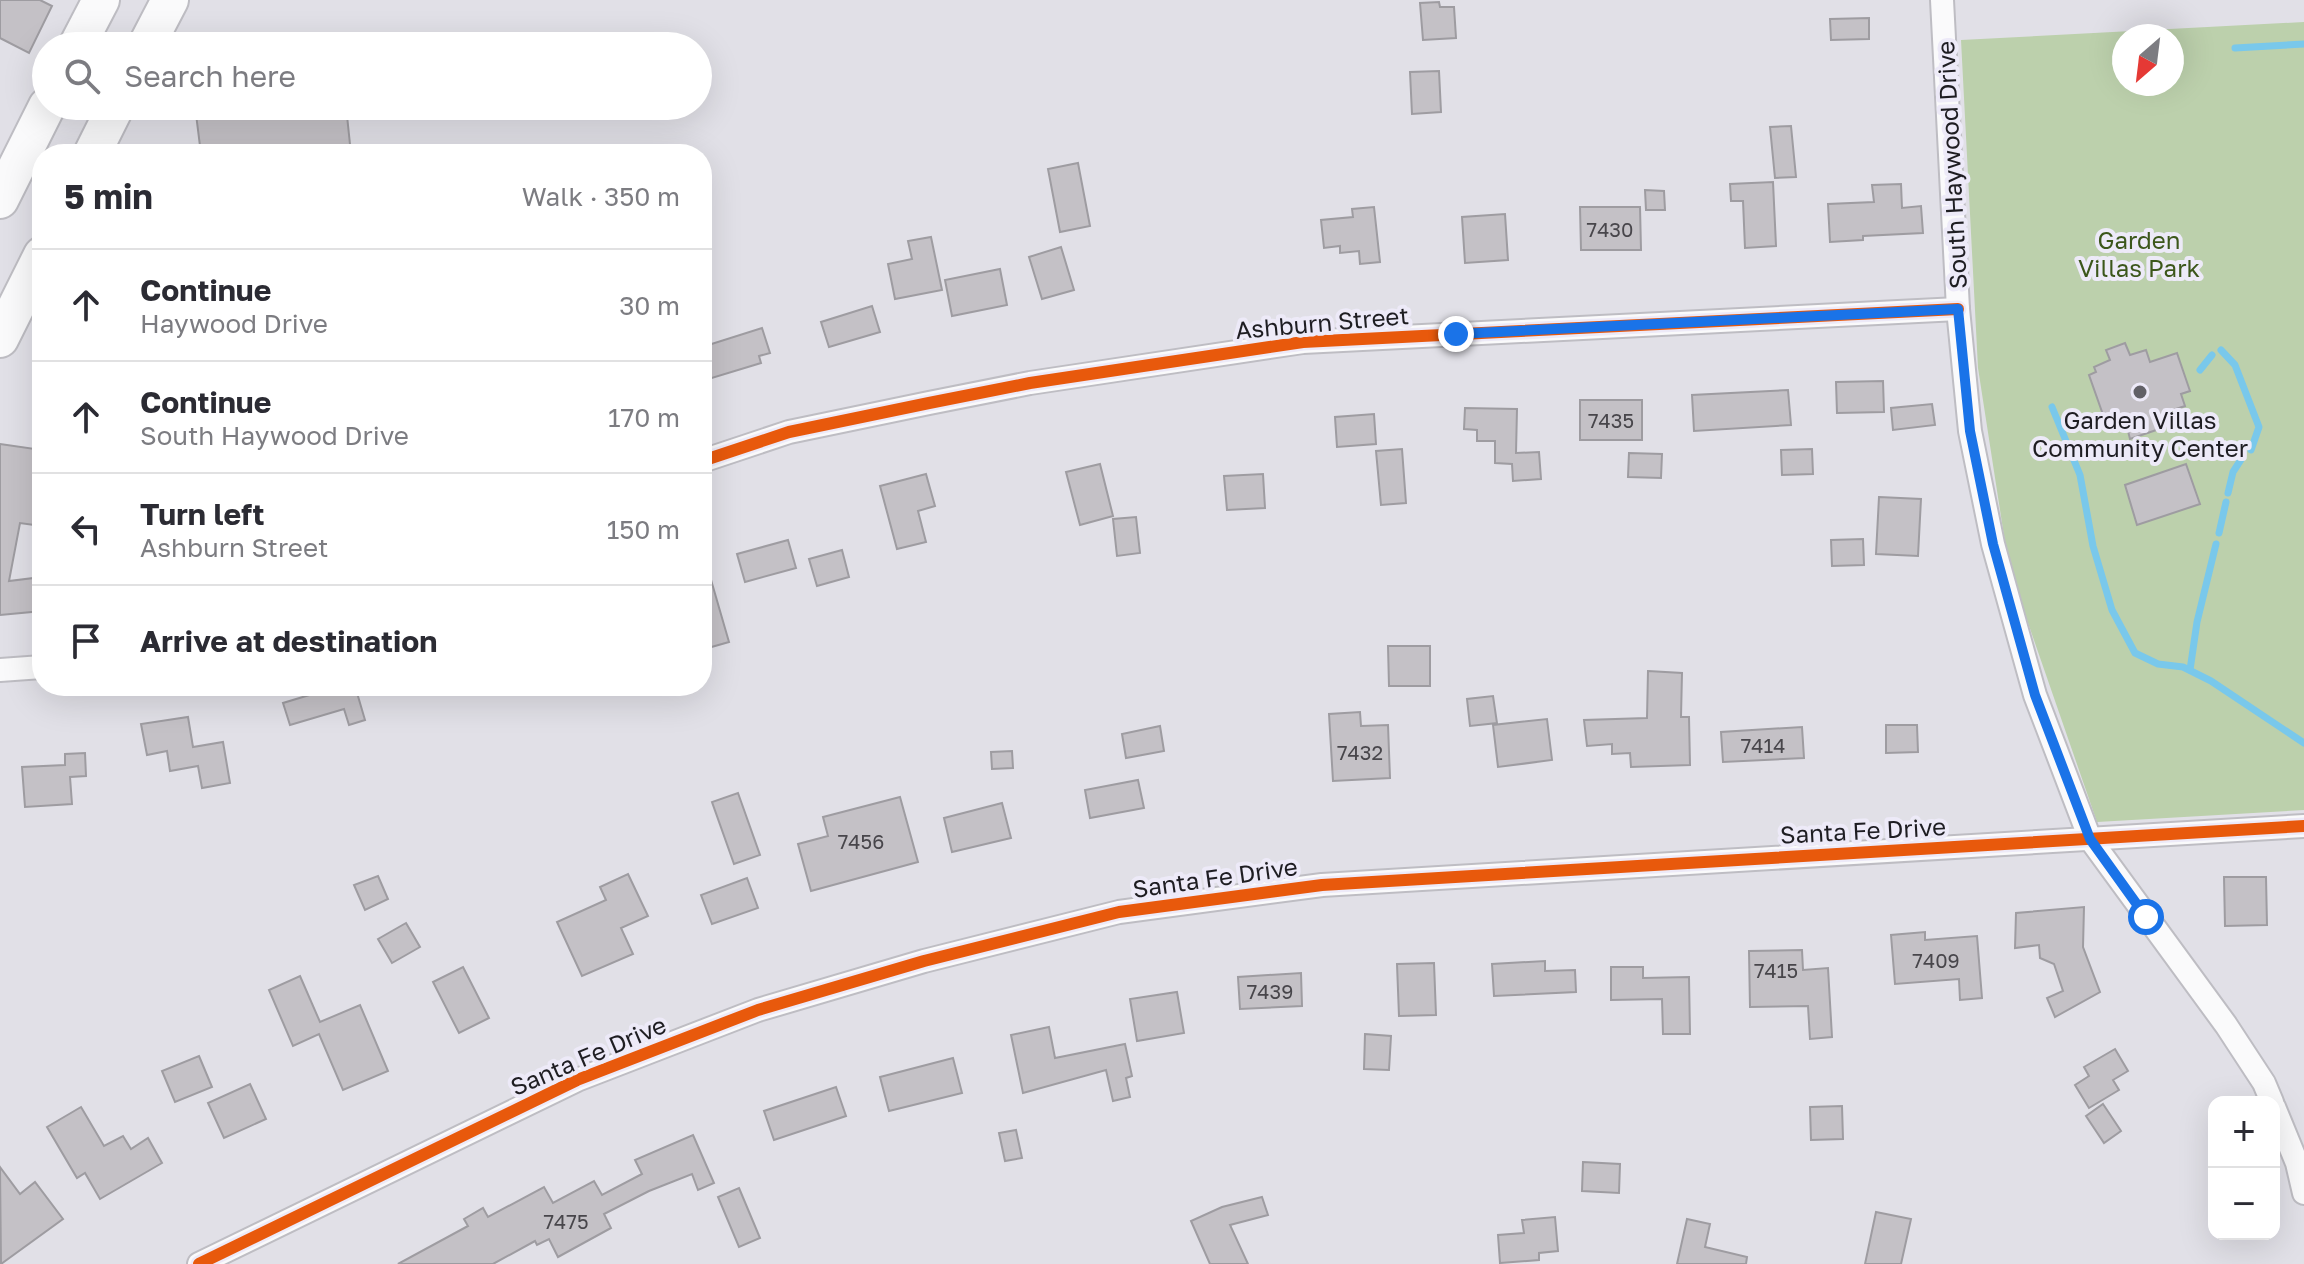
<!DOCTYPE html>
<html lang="en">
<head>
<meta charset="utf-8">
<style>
	:root { --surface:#fff; --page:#f2f2f3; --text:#2b2b33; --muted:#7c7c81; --line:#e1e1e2 }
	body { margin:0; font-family:"Golos Text",sans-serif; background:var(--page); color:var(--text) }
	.controls { position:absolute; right:24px; bottom:24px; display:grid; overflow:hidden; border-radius:16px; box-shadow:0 8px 32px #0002 }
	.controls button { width:72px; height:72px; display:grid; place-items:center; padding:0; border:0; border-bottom:2px solid var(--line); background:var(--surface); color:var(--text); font:40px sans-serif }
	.compass { position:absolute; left:2112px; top:24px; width:72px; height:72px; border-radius:50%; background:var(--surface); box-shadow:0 8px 32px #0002; rotate:208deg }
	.stop { position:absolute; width:24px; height:24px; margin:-18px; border:6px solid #1a73e8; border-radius:50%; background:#fff }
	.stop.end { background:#1a73e8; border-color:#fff; box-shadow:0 2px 8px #0008 }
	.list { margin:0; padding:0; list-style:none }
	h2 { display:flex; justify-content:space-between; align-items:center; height:104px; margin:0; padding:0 32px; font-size:34px }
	h2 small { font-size:26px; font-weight:400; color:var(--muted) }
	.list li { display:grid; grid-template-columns:52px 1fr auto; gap:24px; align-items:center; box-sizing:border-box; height:112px; padding:0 32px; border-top:2px solid var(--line) }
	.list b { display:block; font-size:30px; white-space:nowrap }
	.list p { margin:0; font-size:26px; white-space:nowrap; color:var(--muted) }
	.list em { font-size:26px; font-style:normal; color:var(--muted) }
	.icon { flex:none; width:44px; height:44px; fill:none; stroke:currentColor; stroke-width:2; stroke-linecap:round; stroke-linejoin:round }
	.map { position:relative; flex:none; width:2304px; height:1264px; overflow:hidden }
	.search { position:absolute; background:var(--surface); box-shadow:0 8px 32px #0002; left:32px; top:32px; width:680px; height:88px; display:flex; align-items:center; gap:20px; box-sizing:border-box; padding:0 28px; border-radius:44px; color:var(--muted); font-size:30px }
	.panel { position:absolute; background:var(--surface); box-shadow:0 8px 32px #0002; left:32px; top:144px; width:680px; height:552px; border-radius:32px }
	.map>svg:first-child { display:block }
</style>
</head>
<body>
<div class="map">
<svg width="2304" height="1264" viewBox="0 0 2304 1264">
	<rect width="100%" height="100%" fill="#e1e0e7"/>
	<path fill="#bcd0ac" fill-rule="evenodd" d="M2304,22V810L2097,822L2009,568L1978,368L1961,40ZM2124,36H2172V84H2124Z"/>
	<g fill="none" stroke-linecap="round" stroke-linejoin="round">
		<g stroke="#79c8eb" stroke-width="7">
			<path d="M2235,48L2304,44"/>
			<path d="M2221,350L2235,365L2259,427L2251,450"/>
			<path d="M2200,370L2212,355"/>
			<path d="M2052,407L2080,475L2093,546L2112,610L2135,653L2158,664L2183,667L2211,681L2304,743"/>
			<path d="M2228,493L2233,472L2242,458"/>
			<path d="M2219,533L2226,502"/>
			<path d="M2190,670L2197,622L2216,544"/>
		</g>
	</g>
	<g fill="#c4c1c6" stroke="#9e9ca1" stroke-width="2">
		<path d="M0,0H40L52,6L29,53L0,38Z"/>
		<path d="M1439,2L1440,7H1454L1456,38L1423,40L1420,3Z"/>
		<path d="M1869,18V39L1831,40L1830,19Z"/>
		<path d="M1439,71L1441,112L1412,114L1410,72Z"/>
		<path d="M195,106H346L351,154H201Z"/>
		<path d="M1791,126L1796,177L1775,178L1770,127Z"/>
		<path d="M1078,163L1090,226L1060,232L1048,169Z"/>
		<path d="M1773,182L1776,246L1745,248L1743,201H1731L1730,184Z"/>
		<path d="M1901,184L1902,208L1921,206L1923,233L1863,236V240L1830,242L1828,204L1874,202L1872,185Z"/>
		<path d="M1645,190L1664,191L1665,210H1646Z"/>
		<path d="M1374,207L1380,262L1360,264L1359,251L1340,253V246L1324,248L1321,220L1353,217L1352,209Z"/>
		<path d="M1580,207H1640L1641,250H1581Z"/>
		<path d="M1505,214L1508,260L1465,263L1462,217Z"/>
		<path d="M931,237L942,290L895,299L888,264L912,259L908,241Z"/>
		<path d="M1061,247L1074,290L1042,299L1029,257Z"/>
		<path d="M1000,269L1007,305L952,316L945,280Z"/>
		<path d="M872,306L880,332L829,347L821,322Z"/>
		<path d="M762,328L770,353L759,356L761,363L702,381V347Z"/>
		<path d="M2125,343L2130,355L2146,350L2150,362L2177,353L2190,391L2181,394L2185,406L2167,412L2171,425L2130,439L2127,427L2115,431L2113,424L2107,426L2089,375L2096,372L2094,367L2110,360L2106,350Z"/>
		<path d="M1883,381L1884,412L1837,413L1836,382Z"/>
		<path d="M1788,390L1791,425L1694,431L1692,395Z"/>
		<rect x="1580" y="400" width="62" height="40"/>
		<path d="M1932,404L1935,425L1893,430L1891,408Z"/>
		<path d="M1465,408L1517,409L1516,453L1539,452L1541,479L1513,481L1512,464L1495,463V441H1477V430L1464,429Z"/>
		<path d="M1374,414L1376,444L1337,447L1335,417Z"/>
		<path d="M0,444L42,450L36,491L42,492V526L20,523L9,581L42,577V611L0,615Z"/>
		<path d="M1402,449L1406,503L1381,505L1376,451Z"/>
		<path d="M1812,449L1813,474L1782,475L1781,450Z"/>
		<path d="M1629,453L1662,454L1661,478L1628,477Z"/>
		<path d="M1100,464L1113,516L1080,525L1066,472Z"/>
		<path d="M2186,464L2200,504L2137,525L2125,485Z"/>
		<path d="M926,474L935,506L918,511L926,542L897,549L880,486Z"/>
		<path d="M1263,474L1265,508L1227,510L1224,476Z"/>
		<path d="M1879,497L1921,499L1918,556L1876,554Z"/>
		<path d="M1136,517L1140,553L1117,556L1113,519Z"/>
		<path d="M1863,539L1864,565L1832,566L1831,540Z"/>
		<path d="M788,540L796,568L745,582L737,554Z"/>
		<path d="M842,550L849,577L817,586L809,559Z"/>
		<path d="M707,566L729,642L708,648L702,629V567Z"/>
		<path d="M1388,646H1430V686H1389Z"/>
		<path d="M1648,671L1682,673L1681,717H1689L1690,765L1631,767L1630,753L1612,754V744L1587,746L1584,720L1647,718Z"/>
		<path d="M339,686H355L365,720L349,725L344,709L290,725L283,703Z"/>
		<path d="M1493,696L1497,723L1470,726L1467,699Z"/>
		<path d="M1360,712L1361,726L1388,725L1390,778L1333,781L1329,714Z"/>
		<path d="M188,717L193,747L223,742L230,783L202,788L198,766L170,771L167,751L147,755L141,724Z"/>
		<path d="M1547,719L1552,760L1498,767L1493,725Z"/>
		<path d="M1886,725H1917L1918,752L1886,753Z"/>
		<path d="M1160,726L1164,751L1126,758L1122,734Z"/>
		<path d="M1802,727L1804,758L1723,762L1721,732Z"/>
		<path d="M1012,751L1013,768L992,769L991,752Z"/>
		<path d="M85,753L86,776L70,777L72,804L25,807L22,767L65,765V754Z"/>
		<path d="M1138,780L1144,808L1090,818L1085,790Z"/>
		<path d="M738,793L760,855L734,864L712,802Z"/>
		<path d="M900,797L918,862L811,891L798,844L828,836L823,817Z"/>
		<path d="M1002,803L1011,838L952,852L944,818Z"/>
		<path d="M628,874L648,916L621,928L633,954L582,976L557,922L606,900L600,887Z"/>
		<path d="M378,876L388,899L365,910L354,885Z"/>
		<path d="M2224,877H2266L2267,925L2225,926Z"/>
		<path d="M747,878L758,908L712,924L701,895Z"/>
		<path d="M2084,907L2083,947L2100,992L2055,1017L2047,998L2063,991L2054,964L2040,958L2039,945L2015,948L2016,913Z"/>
		<path d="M406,923L420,947L392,963L378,939Z"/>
		<path d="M1925,932V940L1977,936L1982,998L1960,1000L1959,979L1895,984L1891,935Z"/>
		<path d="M1802,950L1803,970L1828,968L1832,1037L1810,1039L1808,1006L1750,1007L1749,951Z"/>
		<path d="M1545,961V971L1575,970L1576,992L1494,996L1492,964Z"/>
		<path d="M1434,963L1436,1015L1399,1016L1397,964Z"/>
		<path d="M463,967L489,1018L459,1033L433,982Z"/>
		<path d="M1611,967H1643V978L1689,977L1690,1034H1663L1662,999L1611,1000Z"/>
		<path d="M1301,973L1302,1006L1240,1009L1238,977Z"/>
		<path d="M300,976L320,1022L360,1005L388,1071L343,1090L319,1034L293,1046L269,990Z"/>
		<path d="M1177,992L1184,1033L1137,1041L1130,999Z"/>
		<path d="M1049,1027L1055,1058L1125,1044L1132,1076L1126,1078L1130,1097L1113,1101L1106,1070L1023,1093L1011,1035Z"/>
		<path d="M1365,1034L1391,1036L1389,1070L1364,1069Z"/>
		<path d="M2115,1049L2128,1071L2113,1080L2119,1090L2089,1108L2075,1085L2089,1076L2084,1067Z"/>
		<path d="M199,1056L212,1087L175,1102L162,1071Z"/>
		<path d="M953,1058L962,1093L889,1111L880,1077Z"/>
		<path d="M250,1084L266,1119L224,1138L208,1103Z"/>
		<path d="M836,1087L846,1116L774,1140L764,1111Z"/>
		<path d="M2103,1104L2121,1131L2104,1143L2086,1116Z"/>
		<path d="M1842,1106L1843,1139L1811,1140L1810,1107Z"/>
		<path d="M81,1107L104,1146L123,1136L131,1149L148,1138L162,1163L100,1199L85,1173L77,1178L47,1127Z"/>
		<path d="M1016,1130L1022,1158L1005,1161L999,1133Z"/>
		<path d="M693,1135L714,1183L698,1190L692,1174L649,1191L604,1214L611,1228L558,1257L549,1239L537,1245L535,1241L493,1264H398L468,1226L464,1219L483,1208L488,1217L544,1187L553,1203L594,1181L602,1195L642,1174L635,1160Z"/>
		<path d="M1583,1162L1620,1164L1619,1193L1582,1191Z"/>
		<path d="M0,1167L20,1194L35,1182L63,1219L1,1264Z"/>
		<path d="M739,1188L760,1238L739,1247L718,1197Z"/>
		<path d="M1262,1197L1268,1215L1230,1225L1248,1264H1210L1191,1221L1222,1207Z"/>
		<path d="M1876,1212L1911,1219L1901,1264H1865Z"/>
		<path d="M1555,1217L1558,1251L1539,1253V1260L1500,1263L1498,1235L1524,1233L1522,1220Z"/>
		<path d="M1687,1219L1710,1224L1705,1247L1747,1257L1746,1264H1677Z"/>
	</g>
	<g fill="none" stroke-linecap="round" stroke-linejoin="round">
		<defs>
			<g id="street">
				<path d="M1942,0L1958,309L1970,431L1993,544L2035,695L2090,839L2226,1025L2264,1083L2272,1102"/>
				<path d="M702,461L789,432L929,403L1030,383L1303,342L1958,309"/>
				<path d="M0,670L42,667"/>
				<path d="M2274,1107L2297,1163L2304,1193"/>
				<path d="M199,1264L577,1080L758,1010L924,961L1119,912L1322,885L2304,826"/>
			</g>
			<g id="primary">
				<path d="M77,46L101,0"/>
				<path d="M146,46L170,0"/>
				<path d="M92,154L116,106"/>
				<path d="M0,200L47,106"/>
				<path d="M0,339L42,255"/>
			</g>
		</defs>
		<use href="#street" stroke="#bebdc3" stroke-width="26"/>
		<use href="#primary" stroke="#bebdc3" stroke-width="40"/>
		<use href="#street" stroke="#fafafb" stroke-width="22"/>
		<use href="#primary" stroke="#fafafb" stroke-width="36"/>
		<defs>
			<g id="cycleway">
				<path d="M702,461L789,432L929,403L1030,383L1303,342L1958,309"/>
				<path d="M199,1264L577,1080L758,1010L924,961L1119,912L1322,885L2304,826"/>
			</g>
		</defs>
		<use href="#cycleway" stroke="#edeaf8" stroke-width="17"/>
		<use href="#cycleway" stroke="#e8590c" stroke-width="12"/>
	</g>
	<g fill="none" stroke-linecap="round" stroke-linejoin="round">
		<path stroke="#1a73e8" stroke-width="10" d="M1456,334L1958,309L1970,431L1993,544L2035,695L2090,839L2146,917"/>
	</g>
	<circle fill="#626167" stroke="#edeaf8" stroke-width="3" cx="2140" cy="392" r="8"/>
	<g text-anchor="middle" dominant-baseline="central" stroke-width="8" stroke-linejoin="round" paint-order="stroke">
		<g font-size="20" fill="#48464b">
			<text x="1610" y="229">7430</text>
			<text x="1611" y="420">7435</text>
			<text x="1763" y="745">7414</text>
			<text x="1360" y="752">7432</text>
			<text x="861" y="841">7456</text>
			<text x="1936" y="960">7409</text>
			<text x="1776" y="970">7415</text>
			<text x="1270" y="991">7439</text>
			<text x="566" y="1221">7475</text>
		</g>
		<g font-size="24" fill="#1e1d22" stroke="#edeaf8">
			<text transform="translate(1951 165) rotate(-93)">South Haywood Drive</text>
			<text transform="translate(1322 322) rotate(-5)">Ashburn Street</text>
			<text transform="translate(1863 830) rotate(-3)">Santa Fe Drive</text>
			<text transform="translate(1215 877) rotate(-8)">Santa Fe Drive</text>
			<text transform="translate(588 1055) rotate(-23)">Santa Fe Drive</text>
		</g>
		<g font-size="24" fill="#3c571b" stroke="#edeaf8">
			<text x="2139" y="239">Garden<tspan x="2139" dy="28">Villas Park</tspan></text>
		</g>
		<g font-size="24" fill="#1e1d22" stroke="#edeaf8">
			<text x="2140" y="419">Garden Villas<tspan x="2140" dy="28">Community Center</tspan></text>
		</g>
	</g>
</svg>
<div class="controls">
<button>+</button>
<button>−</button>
</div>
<svg class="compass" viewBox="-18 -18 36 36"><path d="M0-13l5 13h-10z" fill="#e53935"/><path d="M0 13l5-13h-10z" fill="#7c7c81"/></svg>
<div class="stop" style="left:2146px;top:917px"></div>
<div class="stop end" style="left:1456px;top:334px"></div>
<div class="search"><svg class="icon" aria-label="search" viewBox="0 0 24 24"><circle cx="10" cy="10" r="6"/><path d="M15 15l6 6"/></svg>Search here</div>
<section class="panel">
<h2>5 min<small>Walk · 350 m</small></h2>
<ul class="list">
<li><svg class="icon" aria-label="ahead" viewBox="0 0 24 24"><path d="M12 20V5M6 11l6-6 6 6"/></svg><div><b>Continue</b><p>Haywood Drive</p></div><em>30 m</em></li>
<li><svg class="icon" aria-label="ahead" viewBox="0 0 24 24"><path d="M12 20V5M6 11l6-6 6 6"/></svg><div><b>Continue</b><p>South Haywood Drive</p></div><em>170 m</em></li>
<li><svg class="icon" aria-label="left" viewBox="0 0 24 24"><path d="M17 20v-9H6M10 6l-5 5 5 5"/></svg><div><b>Turn left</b><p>Ashburn Street</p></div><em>150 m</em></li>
<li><svg class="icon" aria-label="arrive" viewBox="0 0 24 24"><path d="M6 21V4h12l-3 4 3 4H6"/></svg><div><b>Arrive at destination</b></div></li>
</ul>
</section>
</div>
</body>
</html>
